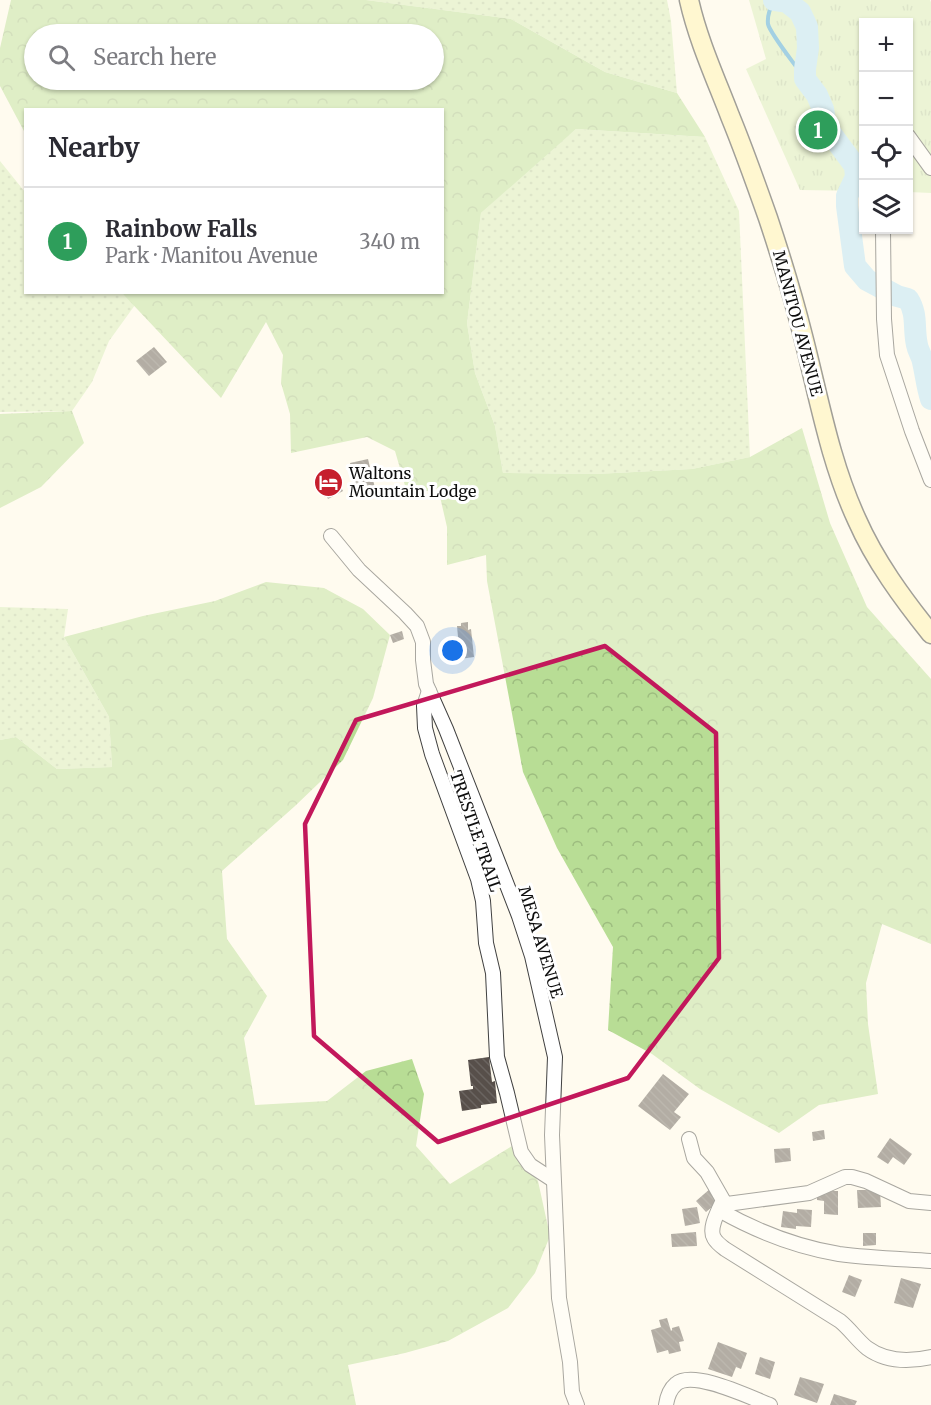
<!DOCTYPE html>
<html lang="en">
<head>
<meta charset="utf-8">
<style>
	:root { --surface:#fff; --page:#f7f7f7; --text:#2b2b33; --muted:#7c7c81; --line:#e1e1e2; --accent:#2563eb }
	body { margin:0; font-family:Merriweather,serif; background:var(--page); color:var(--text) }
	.controls { position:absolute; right:18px; top:18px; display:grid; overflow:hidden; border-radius:0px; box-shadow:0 2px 4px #0004 }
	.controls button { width:54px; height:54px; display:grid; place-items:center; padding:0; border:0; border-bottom:2px solid var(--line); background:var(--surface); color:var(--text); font:30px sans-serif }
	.you { position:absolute; left:453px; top:651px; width:21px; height:21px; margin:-15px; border:4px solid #fff; border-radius:50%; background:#1a73e8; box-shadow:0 0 0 9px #1a73e833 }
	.badge { display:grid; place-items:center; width:39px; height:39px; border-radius:50%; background:var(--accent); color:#fff; font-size:20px; font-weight:700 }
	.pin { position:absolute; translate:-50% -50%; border:3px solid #fff; box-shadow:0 2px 6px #0006 }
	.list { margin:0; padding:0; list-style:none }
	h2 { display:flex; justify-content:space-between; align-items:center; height:78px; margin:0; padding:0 24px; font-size:26px }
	h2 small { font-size:20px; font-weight:400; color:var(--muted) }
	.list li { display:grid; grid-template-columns:39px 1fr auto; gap:18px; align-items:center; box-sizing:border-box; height:108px; padding:0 24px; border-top:2px solid var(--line) }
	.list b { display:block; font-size:22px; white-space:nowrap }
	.list p { margin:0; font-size:20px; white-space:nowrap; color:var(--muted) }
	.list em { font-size:20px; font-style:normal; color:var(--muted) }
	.icon { flex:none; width:33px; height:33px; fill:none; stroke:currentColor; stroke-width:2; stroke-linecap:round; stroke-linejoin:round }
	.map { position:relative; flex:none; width:931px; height:1405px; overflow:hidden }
	.search { position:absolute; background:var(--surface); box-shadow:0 2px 4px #0004; left:24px; top:24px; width:420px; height:66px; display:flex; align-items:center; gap:15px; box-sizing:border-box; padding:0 21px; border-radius:33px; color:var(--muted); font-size:22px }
	.panel { position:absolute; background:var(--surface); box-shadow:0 2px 4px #0004; left:24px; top:108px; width:420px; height:186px; border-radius:0px }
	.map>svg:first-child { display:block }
</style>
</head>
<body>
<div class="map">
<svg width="931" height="1405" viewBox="0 0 931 1405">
	<defs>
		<pattern id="grass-dots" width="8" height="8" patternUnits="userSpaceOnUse" patternTransform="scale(1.5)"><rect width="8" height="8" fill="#d4ecb7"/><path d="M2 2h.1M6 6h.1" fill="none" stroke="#b5c99c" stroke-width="1.8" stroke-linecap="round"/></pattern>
		<pattern id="forest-crowns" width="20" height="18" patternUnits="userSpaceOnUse" patternTransform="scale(1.5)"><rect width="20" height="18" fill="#b8dd95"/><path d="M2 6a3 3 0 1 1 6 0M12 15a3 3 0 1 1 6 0" fill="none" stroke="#9dbc7f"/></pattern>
		<pattern id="park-tufts" width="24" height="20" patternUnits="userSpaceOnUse" patternTransform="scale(1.5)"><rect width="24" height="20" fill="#d4ecb7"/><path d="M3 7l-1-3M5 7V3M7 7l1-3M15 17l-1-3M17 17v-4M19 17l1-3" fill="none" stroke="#b5c99c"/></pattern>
		<pattern id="building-back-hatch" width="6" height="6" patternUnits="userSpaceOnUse" patternTransform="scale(1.5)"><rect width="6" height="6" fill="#574f4a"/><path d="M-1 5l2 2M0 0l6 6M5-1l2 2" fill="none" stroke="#6a6460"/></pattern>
	</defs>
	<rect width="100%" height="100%" fill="#fffbef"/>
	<g fill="url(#grass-dots)">
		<path d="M366,0H667L671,21L677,93L605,72L511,19Z"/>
		<path d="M576,129L705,137L739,211L750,457L692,469L596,474L503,473L495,426L475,373L467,323L481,213L533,165Z"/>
		<path d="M0,161L25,192L26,292L122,293L135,305L109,341L92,382L72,411L0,412Z"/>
		<path d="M0,607L68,609L64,637L109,717L112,767L57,769L16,737L0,740Z"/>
	</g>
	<g fill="url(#forest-crowns)" fill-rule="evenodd">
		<path d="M11,0H366L511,19L605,72L677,93L705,137L576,129L481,213L467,323L475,373L495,426L503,473L596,474L692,469L750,457L802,428L830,523L867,607L931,679V944L882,924L866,983L868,1024L878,1094L819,1105L779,1133L700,1089L652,1054L608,1030L613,947L557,848L523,772L487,581L486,555L447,565V527L438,488L408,496L395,451L367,437L291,453L290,414L281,383L283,355L266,322L221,398L122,293L442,292V110H26L25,133L0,86V48ZM434,34V80H34V34Z"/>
		<path d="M72,411L84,443L41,487L0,508V414Z"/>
		<path d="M266,582L324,588L363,609L390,635L373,698L343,760L295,806L222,871L227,939L267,996L244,1038L255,1105L327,1101L366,1071L412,1059L424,1094L416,1146L450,1184L512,1146L538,1181L550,1236L535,1273L508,1308L448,1341L405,1353L348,1365L356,1405H0V740L16,737L57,769L112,767L109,717L64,637L143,616L215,601Z"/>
	</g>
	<path fill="url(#park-tufts)" d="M749,0H930L931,2V193L909,192L908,22H864L863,191L800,190L746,69L766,59Z"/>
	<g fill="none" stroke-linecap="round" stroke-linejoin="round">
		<path stroke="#349bd4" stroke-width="4" d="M774,1C770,8 767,15 768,24C770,34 798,68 805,79"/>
		<path stroke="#b1e1f9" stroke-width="22" d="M774,0L787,2L800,12L807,27L808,48L805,69V79L817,95L823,109L826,127L855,166L856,177L847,196V206L855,266L867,280L897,296L908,299C918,315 913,327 917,345C918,351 922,356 923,362C926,375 927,387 931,399"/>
	</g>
	<g fill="url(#building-back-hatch)">
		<path d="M154,347L167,362L149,376L136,361Z"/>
		<path d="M368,459L375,488L357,493L350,463Z"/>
		<path d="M332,471L343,491L328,499L325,493L321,495L316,486L319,485L316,479Z"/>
		<path d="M468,622V630L471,629L474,657L460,659L457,626H461V623Z"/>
		<path d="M402,631L404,639L393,643L390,635Z"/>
		<path d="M489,1057L492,1082L495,1081L497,1103L481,1105V1108L462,1111L459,1091L473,1089V1086H471L468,1060Z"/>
		<path d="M663,1074L689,1094L674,1112L681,1117L670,1130L638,1106Z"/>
		<path d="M824,1130L825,1139L813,1141L812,1132Z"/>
		<path d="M890,1138L912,1154L904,1165L893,1157L888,1164L877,1157Z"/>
		<path d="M790,1148L791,1161L775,1163L774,1149Z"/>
		<path d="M711,1188L715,1194L712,1195L718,1202L706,1212L696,1201Z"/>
		<path d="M857,1190H871L872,1192H880L881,1207L858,1208Z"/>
		<path d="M817,1191H838V1215L824,1214V1201L817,1200Z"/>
		<path d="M697,1207L700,1223L685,1226L682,1209Z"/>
		<path d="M797,1209L812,1210L811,1227L796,1226V1229L781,1227L783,1211L797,1213Z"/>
		<path d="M696,1232L697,1246L672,1247L671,1234Z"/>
		<path d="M863,1233H876V1245L863,1246Z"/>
		<path d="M849,1275L862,1280L855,1297L842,1292Z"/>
		<path d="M901,1278L921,1284L913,1308L894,1303Z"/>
		<path d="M667,1318L671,1331L672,1330V1328L679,1326L684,1341L679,1342L681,1351L669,1354L668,1350L657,1353L651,1330L661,1327L659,1320Z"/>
		<path d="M718,1342L747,1353L741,1369L736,1367L732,1377L708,1369Z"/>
		<path d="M760,1357L775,1362L770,1379L755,1374Z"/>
		<path d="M800,1377L824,1384L817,1403L794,1395Z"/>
		<path d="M834,1394L857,1401L855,1405H830Z"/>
	</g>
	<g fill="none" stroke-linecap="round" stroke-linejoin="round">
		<defs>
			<g id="street">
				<path d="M908,136L931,168"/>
				<path d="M883,230L884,319L887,355L912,431L931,480"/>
				<path d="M331,536L359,570L405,613L417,626L423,642V660L426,684L446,729L500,867L519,916L532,956L555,1057L552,1135L559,1298L570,1362L572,1392L577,1405"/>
				<path d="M429,691L424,706L425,728L432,754L478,879L483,901L486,943L493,973L497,1057L507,1093L521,1152L530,1165L553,1180"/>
				<path d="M689,1139L694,1158L707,1172L723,1200C719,1210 708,1228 714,1238C716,1242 721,1246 725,1249L840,1321C850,1329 857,1340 867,1348C886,1362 909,1362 931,1357"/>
				<path d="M719,1210L727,1204L809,1193L845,1177H852L866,1181L909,1201L931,1203"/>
				<path d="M719,1210C756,1231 797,1247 839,1254C869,1258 901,1259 931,1261"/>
				<path d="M666,1405C667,1398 670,1389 676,1384C693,1369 751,1398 770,1405"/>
			</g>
			<path id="secondary" d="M689,0C698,40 715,77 730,116C744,150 756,184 768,218C781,257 793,296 803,336C819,398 830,462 857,520C875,561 903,599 931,634"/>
		</defs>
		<use href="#street" stroke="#414141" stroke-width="16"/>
		<use href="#secondary" stroke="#303030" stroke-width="21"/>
		<use href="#street" stroke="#fff" stroke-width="14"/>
		<use href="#secondary" stroke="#fff2aa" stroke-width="18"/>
	</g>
	<path d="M0 0H931V1405H0ZM605,646L716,733L719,958L628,1078L438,1142L314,1036L305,824L356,720Z" fill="#fffbef" fill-opacity=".55" fill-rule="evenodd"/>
	<path fill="none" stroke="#c2185b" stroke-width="4.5" stroke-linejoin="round" d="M605,646L716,733L719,958L628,1078L438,1142L314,1036L305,824L356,720Z"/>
	<defs>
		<symbol id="hotel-disc" viewBox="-11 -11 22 22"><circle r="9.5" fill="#c61f2d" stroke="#fff"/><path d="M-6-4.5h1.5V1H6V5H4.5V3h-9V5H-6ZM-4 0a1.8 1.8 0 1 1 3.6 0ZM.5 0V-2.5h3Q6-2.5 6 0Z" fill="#fff"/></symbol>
	</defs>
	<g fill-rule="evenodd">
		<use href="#hotel-disc" x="312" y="466" width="33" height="33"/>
	</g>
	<g text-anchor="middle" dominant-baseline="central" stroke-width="6" stroke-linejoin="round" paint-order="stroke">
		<g font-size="16" fill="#0e0e0e" stroke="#fff">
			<text transform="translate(798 323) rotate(75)">MANITOU AVENUE</text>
			<text transform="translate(476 831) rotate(71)">TRESTLE TRAIL</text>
			<text transform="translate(541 942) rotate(73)">MESA AVENUE</text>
		</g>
		<g font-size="16" fill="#0e0e0e" stroke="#fff" text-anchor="start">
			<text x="349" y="473">Waltons<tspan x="349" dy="18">Mountain Lodge</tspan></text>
		</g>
	</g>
</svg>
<div class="controls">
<button>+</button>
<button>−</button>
<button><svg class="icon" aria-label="locate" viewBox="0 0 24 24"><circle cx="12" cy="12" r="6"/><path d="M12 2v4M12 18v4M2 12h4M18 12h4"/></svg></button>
<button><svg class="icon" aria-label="layers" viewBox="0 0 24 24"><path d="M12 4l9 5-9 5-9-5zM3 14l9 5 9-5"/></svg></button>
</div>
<div class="you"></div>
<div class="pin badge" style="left:818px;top:130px;background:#2e9e5b">1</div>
<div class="search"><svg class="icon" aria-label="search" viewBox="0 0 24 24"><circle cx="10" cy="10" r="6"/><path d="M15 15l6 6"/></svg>Search here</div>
<section class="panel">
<h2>Nearby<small></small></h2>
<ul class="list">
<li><span class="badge" style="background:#2e9e5b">1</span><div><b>Rainbow Falls</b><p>Park · Manitou Avenue</p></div><em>340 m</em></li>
</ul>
</section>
</div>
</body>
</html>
